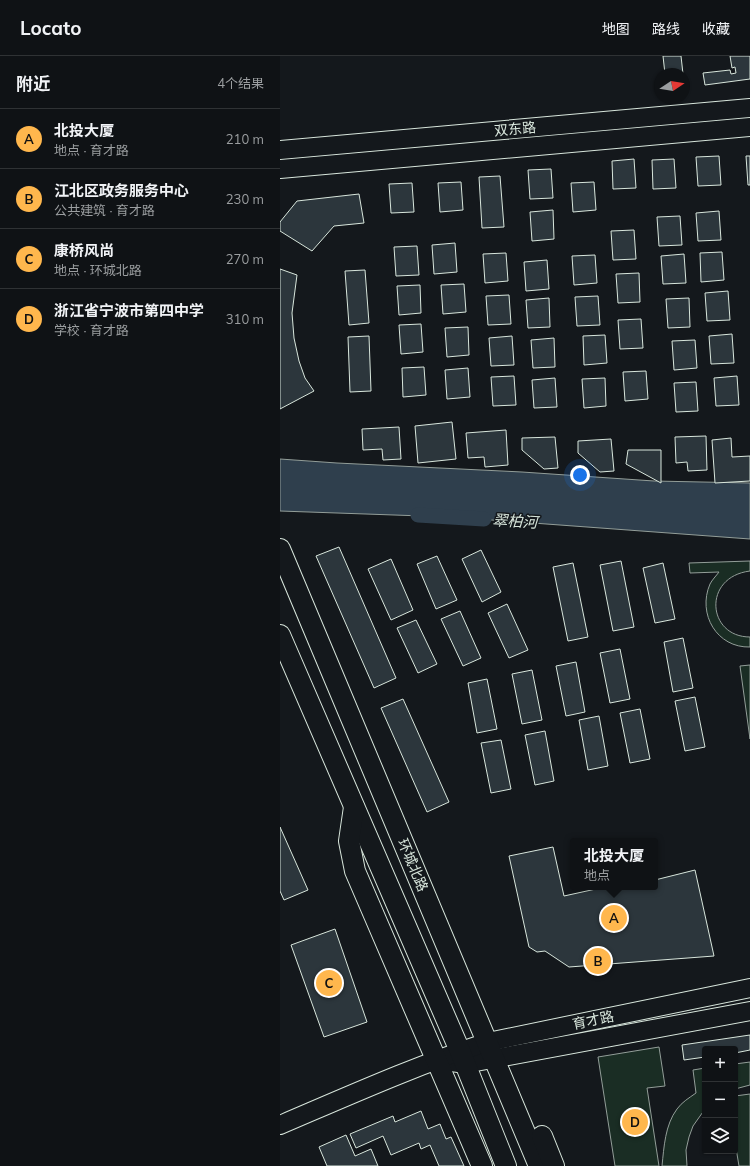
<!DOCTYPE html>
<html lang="zh">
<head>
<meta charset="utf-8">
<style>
	:root { --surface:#0f1215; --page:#1d2022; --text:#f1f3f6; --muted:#9b9ea0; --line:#2f3234; --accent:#ffb74d }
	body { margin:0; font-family:Mulish,"Noto Sans SC",sans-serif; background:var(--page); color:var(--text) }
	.controls { position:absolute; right:12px; bottom:12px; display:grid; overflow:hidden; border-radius:4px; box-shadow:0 1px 3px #0004 }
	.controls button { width:36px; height:36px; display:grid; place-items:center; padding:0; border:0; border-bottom:1px solid var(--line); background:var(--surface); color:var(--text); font:20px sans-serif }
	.compass { position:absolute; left:374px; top:12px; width:36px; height:36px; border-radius:50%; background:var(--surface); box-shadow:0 1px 3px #0004; rotate:78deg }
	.you { position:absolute; left:300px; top:419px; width:14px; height:14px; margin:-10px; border:3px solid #fff; border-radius:50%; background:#1a73e8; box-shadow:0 0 0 6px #1a73e833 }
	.badge { display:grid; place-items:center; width:26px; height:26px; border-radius:50%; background:var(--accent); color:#111; font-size:13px; font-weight:700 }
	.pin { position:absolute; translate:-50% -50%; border:2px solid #fff; box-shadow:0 1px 4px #0006 }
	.popup { position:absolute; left:290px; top:782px; width:88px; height:52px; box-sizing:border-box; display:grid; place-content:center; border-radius:4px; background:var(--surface); filter:drop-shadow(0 1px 3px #0005); font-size:13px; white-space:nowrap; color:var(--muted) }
	.popup b { font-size:15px; color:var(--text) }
	.popup::after { content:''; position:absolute; left:50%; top:100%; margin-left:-8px; border:8px solid transparent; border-top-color:var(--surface) }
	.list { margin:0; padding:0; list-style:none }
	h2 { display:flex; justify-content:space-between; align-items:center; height:52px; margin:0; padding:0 16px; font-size:17px }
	h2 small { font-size:13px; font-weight:400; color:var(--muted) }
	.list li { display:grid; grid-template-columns:26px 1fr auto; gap:12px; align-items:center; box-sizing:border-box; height:60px; padding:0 16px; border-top:1px solid var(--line) }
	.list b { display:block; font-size:15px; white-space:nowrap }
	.list p { margin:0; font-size:13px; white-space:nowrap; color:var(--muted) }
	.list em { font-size:13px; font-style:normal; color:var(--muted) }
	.icon { flex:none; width:22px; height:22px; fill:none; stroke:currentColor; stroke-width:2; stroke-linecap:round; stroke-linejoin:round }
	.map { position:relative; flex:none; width:470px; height:1110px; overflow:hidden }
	header { display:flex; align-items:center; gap:24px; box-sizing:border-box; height:56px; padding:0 20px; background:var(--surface); border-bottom:1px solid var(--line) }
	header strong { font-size:19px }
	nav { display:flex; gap:22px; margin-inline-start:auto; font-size:14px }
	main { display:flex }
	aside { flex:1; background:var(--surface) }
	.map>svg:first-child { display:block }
</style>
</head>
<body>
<header>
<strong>Locato</strong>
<nav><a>地图</a><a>路线</a><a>收藏</a></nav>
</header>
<main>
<aside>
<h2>附近<small>4个结果</small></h2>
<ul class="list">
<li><span class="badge">A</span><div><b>北投大厦</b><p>地点 · 育才路</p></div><em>210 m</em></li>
<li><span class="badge">B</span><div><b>江北区政务服务中心</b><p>公共建筑 · 育才路</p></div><em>230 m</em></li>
<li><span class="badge">C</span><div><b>康桥风尚</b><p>地点 · 环城北路</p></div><em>270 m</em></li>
<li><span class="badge">D</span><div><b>浙江省宁波市第四中学</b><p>学校 · 育才路</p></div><em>310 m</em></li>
</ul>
</aside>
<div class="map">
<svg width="470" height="1110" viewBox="0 0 470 1110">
	<rect width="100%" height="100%" fill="#14181c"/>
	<g fill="#1a2d24" stroke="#939e99">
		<path d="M470,505V515C422,521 427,581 470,581V591C437,592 417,558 430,528C432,524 436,520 439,516L410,517L409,507Z"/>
		<path d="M470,609V683L460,610Z"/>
		<path d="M379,991L385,1030L367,1032L379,1110H335L318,1001Z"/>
		<path d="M470,1006V1029L455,1033V1008Z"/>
		<path d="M425,1012V1053L413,1070L409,1081L406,1094L407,1110H382C384,1091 385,1069 397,1053C402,1046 409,1042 416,1037L413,1014Z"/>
		<path d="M470,1038V1110H459L455,1086V1040Z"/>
	</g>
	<path fill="#2f3f4d" stroke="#939e99" d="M0,403L57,407L242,416L374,425L470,427V483L171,461L0,455Z"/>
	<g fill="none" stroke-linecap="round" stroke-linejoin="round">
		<path stroke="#2f3f4d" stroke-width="15" d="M138,459L204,463"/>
	</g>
	<g fill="#2c363c" stroke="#d8e6dc">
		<path d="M383,0H401L403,18H385Z"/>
		<path d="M450,0H470V23L425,29L423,17L450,14L451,18L456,17L455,11L452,12Z"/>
		<path d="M439,100L441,129L418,130L416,101Z"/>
		<path d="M466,100H470V129H468Z"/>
		<path d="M354,103L356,132L333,133L332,105Z"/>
		<path d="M394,103L396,132L373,133L372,104Z"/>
		<path d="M271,113L273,142L250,143L248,114Z"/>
		<path d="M220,120L224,171L202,172L199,121Z"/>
		<path d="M181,126L183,154L160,156L158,127Z"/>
		<path d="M314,126L316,154L293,156L291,127Z"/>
		<path d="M132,127L134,156L111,157L109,128Z"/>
		<path d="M79,138L84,167L54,170L32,195L0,175V166L17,145Z"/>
		<path d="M273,154L274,183L252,185L250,156Z"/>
		<path d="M439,155L441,184L418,185L416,157Z"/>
		<path d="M400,160L402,189L379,190L377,161Z"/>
		<path d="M354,174L356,203L333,204L331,175Z"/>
		<path d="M175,187L177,216L154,218L152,189Z"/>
		<path d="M137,190L139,219L116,220L114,191Z"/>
		<path d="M442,196L444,224L421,226L420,197Z"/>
		<path d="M226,197L228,225L205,227L203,198Z"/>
		<path d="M404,198L406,227L383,228L381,200Z"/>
		<path d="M315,199L317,227L294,229L292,200Z"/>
		<path d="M267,204L269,233L246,235L244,206Z"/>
		<path d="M0,213L17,219L12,257L14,282L19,305L25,322L34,335L0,353Z"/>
		<path d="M85,214L89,267L69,269L65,215Z"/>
		<path d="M359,217L360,246L338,247L336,218Z"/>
		<path d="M184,228L186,256L163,258L161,229Z"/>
		<path d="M140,229L141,257L119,259L117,230Z"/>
		<path d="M448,235L450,264L427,265L425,237Z"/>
		<path d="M229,239L231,268L208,269L206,240Z"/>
		<path d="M318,240L320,269L297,270L295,241Z"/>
		<path d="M269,242L270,271L248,272L246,244Z"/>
		<path d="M409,242L410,271L388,272L386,243Z"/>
		<path d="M361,263L363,292L340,293L338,264Z"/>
		<path d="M141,268L143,296L121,298L119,269Z"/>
		<path d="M188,271L189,299L167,301L165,272Z"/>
		<path d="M452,278L454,307L431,308L429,280Z"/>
		<path d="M325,279L327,307L304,309L303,280Z"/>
		<path d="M89,280L91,335L70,336L68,281Z"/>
		<path d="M232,280L234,309L211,310L209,282Z"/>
		<path d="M274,282L275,311L253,312L251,284Z"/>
		<path d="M415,284L417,312L394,314L392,285Z"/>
		<path d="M144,311L146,339L123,341L122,312Z"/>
		<path d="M188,312L190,341L167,343L165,314Z"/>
		<path d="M366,315L368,343L345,345L343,316Z"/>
		<path d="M234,320L236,349L213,350L211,321Z"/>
		<path d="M457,320L459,349L436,350L434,322Z"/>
		<path d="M275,322L277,351L254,352L252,324Z"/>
		<path d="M325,322L326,350L304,352L302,323Z"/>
		<path d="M416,326L418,355L396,356L394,327Z"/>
		<path d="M172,366L176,403L138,407L135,370Z"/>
		<path d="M119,371L121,403L103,404L102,393L83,394L82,373Z"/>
		<path d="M226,374L228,409L205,411L204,401L188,402L186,377Z"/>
		<path d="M426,380L427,414L408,415L407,406L396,407L395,381Z"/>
		<path d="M275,381L278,412L264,413L242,394V382Z"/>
		<path d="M451,382L452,401L470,400V425L435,427L432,384Z"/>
		<path d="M331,383L334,415L320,416L298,397V385Z"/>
		<path d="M348,394H381V427L346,408Z"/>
		<path d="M59,491L116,622L94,632L36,500Z"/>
		<path d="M201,494L221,536L202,546L182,503Z"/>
		<path d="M157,500L177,544L156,553L137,508Z"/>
		<path d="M111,503L133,554L111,564L88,513Z"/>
		<path d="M341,505L354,571L333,575L320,509Z"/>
		<path d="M293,507L308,581L288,585L273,511Z"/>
		<path d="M383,507L395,563L375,567L363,512Z"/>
		<path d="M227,548L248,594L229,602L208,557Z"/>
		<path d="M180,555L201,602L183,610L161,563Z"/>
		<path d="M136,564L157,608L138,617L117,572Z"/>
		<path d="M403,582L413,632L393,636L384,586Z"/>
		<path d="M340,593L350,643L330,647L320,597Z"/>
		<path d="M296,606L305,656L286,660L276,610Z"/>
		<path d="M252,614L262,664L242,668L232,618Z"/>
		<path d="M207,623L217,673L197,677L188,627Z"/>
		<path d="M415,641L425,691L405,695L395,645Z"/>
		<path d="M123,643L169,746L147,756L101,652Z"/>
		<path d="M360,653L370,703L350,707L340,657Z"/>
		<path d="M319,660L328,710L308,714L299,664Z"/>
		<path d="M265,675L274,725L255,729L245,679Z"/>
		<path d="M221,684L231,733L211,737L201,687Z"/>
		<path d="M0,771L28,834L4,844L0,835Z"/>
		<path d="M273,791L284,840L325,831H375V822V824L415,814L434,900L289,911L265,895L257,896L249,891L229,800Z"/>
		<path d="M55,873L87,966L44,981L11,889Z"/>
		<path d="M470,979V994L455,997V993H425V1001L404,1004L402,989Z"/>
		<path d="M141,1055L148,1073L160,1068L166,1083L171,1081L184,1110H159L150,1089L141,1093L139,1087L111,1099L103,1080L76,1092L70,1078L113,1060L115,1066Z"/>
		<path d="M66,1079L75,1100L91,1093L98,1110H47L39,1091Z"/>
	</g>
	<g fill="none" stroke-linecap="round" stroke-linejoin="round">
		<defs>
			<g id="secondary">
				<path d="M0,94L470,52"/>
				<path d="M0,113L470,71"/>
				<path d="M172,1006L185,1008L470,955"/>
				<path d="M0,1069C68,1040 137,1009 208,986L470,932"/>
			</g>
			<g id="primary">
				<path d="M0,493L259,1110"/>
				<path d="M0,579L180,995L226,1110"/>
				<path d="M74,751L69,785L75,815L202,1110"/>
				<path d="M262,1080L274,1110"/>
			</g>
		</defs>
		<use href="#secondary" stroke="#d8e6dc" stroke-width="20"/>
		<use href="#primary" stroke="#d8e6dc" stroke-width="22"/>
		<use href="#secondary" stroke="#14181c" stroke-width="18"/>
		<use href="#primary" stroke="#14181c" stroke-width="20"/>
	</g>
	<g text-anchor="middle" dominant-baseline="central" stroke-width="3" stroke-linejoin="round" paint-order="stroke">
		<g font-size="14" fill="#d8e6dc" stroke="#14181c">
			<text transform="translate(235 73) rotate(-5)">双东路</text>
			<text transform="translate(133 809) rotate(67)">环城北路</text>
			<text transform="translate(313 964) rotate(-12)">育才路</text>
		</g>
		<g font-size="15" font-style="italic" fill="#d8e6dc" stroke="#14181c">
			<text transform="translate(235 465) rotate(3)">翠柏河</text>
		</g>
	</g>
</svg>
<div class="controls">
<button>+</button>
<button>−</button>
<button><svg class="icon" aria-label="layers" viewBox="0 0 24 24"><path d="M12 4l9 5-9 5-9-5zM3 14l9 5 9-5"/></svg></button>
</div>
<svg class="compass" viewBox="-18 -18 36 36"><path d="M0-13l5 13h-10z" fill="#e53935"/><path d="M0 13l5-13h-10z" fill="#9b9ea0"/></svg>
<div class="you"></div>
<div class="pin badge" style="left:334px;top:862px">A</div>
<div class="popup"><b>北投大厦</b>地点</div>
<div class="pin badge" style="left:318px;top:905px">B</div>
<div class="pin badge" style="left:49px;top:927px">C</div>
<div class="pin badge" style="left:355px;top:1066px">D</div>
</div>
</main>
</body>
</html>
